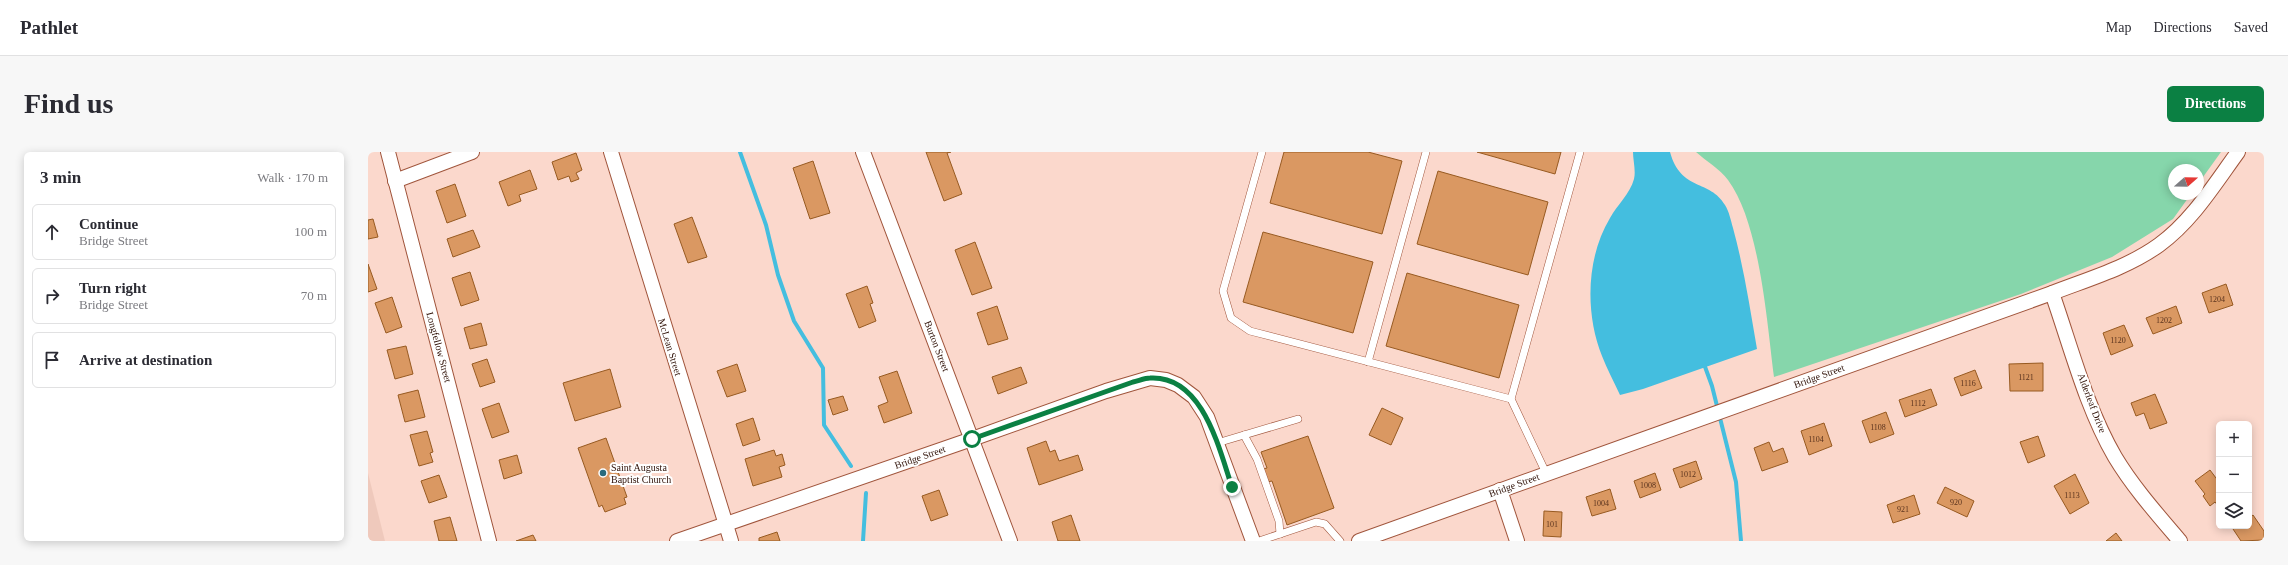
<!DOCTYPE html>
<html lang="en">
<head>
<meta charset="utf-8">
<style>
	:root { --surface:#fff; --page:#f7f7f7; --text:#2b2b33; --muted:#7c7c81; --line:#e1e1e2; --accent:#0b8043 }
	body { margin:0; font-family:"Times New Roman",serif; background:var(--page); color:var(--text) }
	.controls { position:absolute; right:12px; bottom:12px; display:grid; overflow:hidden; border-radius:6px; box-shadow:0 2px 10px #0003 }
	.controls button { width:36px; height:36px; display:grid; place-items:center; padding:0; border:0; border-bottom:1px solid var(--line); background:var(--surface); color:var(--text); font:20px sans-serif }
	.compass { position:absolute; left:1800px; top:12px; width:36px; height:36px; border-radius:50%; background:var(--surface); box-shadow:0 2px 10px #0003; rotate:70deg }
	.stop { position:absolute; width:12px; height:12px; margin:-9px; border:3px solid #0b8043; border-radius:50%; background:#fff }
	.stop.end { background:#0b8043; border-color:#fff; box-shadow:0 1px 4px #0008 }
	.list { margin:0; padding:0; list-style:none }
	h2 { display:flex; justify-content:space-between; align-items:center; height:52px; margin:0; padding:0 16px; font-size:17px }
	h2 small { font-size:13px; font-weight:400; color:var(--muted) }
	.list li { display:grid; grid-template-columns:26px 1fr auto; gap:12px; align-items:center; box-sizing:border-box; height:56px; margin:0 8px 8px; padding:0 8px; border:1px solid var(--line); border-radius:6px }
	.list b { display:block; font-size:15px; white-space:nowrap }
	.list p { margin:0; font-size:13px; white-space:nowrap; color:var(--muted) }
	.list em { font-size:13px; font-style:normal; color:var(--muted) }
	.icon { flex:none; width:22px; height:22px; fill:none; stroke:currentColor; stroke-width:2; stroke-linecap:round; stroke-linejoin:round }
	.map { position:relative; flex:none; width:1896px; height:389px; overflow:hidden; border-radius:6px }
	header { display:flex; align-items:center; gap:24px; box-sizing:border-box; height:56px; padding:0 20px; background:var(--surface); border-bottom:1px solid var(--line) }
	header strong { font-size:19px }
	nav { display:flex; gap:22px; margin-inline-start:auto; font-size:14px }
	.intro { display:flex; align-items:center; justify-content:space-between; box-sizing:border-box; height:96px; padding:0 24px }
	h1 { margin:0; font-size:28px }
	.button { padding:10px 18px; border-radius:6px; background:var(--accent); color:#fff; font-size:14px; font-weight:700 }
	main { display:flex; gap:24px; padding:0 24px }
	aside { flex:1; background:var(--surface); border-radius:6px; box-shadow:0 2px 10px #0003 }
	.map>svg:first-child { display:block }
</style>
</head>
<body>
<header>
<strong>Pathlet</strong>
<nav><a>Map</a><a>Directions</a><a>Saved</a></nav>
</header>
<div class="intro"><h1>Find us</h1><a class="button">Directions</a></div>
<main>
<aside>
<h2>3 min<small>Walk · 170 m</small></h2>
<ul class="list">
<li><svg class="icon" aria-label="ahead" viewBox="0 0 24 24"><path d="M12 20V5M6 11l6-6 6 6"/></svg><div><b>Continue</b><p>Bridge Street</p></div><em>100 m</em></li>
<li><svg class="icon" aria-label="right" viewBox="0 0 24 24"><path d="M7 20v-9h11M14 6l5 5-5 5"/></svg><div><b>Turn right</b><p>Bridge Street</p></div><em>70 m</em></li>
<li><svg class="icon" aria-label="arrive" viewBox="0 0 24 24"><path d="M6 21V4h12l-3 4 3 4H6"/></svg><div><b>Arrive at destination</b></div></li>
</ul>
</aside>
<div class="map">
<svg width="1896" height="389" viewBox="0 0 1896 389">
	<rect width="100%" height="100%" fill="#fbd8cc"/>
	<path fill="#efc9bc" d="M0,321L17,389H0Z"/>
	<path fill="#86d6ab" d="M1328,0H1853L1830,32V18H1806V42H1823L1805,67L1744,105L1653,142L1406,225C1399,171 1392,71 1360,28C1352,17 1338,9 1328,0Z"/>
	<path fill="#44bedf" d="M1265,0H1302C1313,40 1342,27 1357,53C1361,59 1363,69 1365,76C1376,116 1382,157 1389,197L1275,237L1252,243C1246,230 1239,217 1234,204C1217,161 1218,106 1242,66C1249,53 1262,42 1266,27C1268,19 1265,8 1265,0Z"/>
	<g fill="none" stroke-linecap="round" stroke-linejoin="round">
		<g stroke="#44bedf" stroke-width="4">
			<path d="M372,0L398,73L410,123L426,169L455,216L456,273L483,314"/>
			<path d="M1336,212L1344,234L1368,330L1373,389"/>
			<path d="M495,389L498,341"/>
		</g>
	</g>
	<g fill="#da9862" stroke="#975a21">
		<path d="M558,0H583L579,1L594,42L576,49Z"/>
		<path d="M916,0H1000L1034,9L1014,82L902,51Z"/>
		<path d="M1109,0H1193L1187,22Z"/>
		<path d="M208,1L214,18L208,21L211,27L203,30L201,24L190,28L184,10Z"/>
		<path d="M445,9L462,61L442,67L425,16Z"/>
		<path d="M162,18L169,37L151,43L153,49L140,54L131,30Z"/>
		<path d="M1070,19L1180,50L1160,123L1049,92Z"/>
		<path d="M87,32L98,64L79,71L68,39Z"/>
		<path d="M324,65L339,105L320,111L306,72Z"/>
		<path d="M5,67L10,85L0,87V68Z"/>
		<path d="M105,78L112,95L85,105L79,87Z"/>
		<path d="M895,80L1005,110L985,181L875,150Z"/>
		<path d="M607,90L624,136L604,143L587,98Z"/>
		<path d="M0,112L9,137L0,140Z"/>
		<path d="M102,120L111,148L93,154L84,126Z"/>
		<path d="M1039,121L1151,153L1131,226L1018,194Z"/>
		<path d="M1858,132L1865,153L1841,161L1834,141Z"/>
		<path d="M499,134L505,151L502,152L508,169L491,176L478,142Z"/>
		<path d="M24,145L34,175L18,181L7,151Z"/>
		<path d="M629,154L640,187L620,193L609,161Z"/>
		<path d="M1808,154L1814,171L1785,182L1778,166Z"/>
		<path d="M113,171L119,193L102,197L96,176Z"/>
		<path d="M1756,173L1765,194L1743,203L1735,181Z"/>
		<path d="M38,194L45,222L27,227L19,198Z"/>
		<path d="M119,207L127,230L112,235L104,212Z"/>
		<path d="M1675,211V239H1642L1641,212Z"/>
		<path d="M369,212L378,239L359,245L349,219Z"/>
		<path d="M653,215L659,231L630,242L624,225Z"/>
		<path d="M242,217L253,255L207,269L195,231Z"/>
		<path d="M1607,218L1614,236L1593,244L1586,226Z"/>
		<path d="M529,219L544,261L516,271L510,254L520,250L511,225Z"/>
		<path d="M1563,237L1569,253L1537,265L1531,248Z"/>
		<path d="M50,238L57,265L37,270L30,243Z"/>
		<path d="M1787,242L1799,271L1782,277L1776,261L1768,264L1763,251Z"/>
		<path d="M475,244L480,258L465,263L460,248Z"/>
		<path d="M131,251L141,280L124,286L114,257Z"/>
		<path d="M1014,256L1035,266L1023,293L1001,283Z"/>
		<path d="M1518,260L1526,282L1502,291L1494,269Z"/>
		<path d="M385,266L392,288L375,294L368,272Z"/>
		<path d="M1456,271L1464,294L1441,303L1433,279Z"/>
		<path d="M59,279L65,300L62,301L65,310L51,314L42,283Z"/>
		<path d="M940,284L966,356L919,373L904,329L899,330L895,317L899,316L893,300Z"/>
		<path d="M1670,284L1677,304L1660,311L1652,290Z"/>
		<path d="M238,286L259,345L256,346L258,352L237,360L234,353L231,355L210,296Z"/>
		<path d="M678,289L682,300L687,298L691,309L710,303L715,318L671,333L659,296Z"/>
		<path d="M1401,290L1405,300L1415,296L1420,310L1394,319L1386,296Z"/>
		<path d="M406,298L408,304L414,302L417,313L411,315L414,325L385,334L377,307Z"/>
		<path d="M149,303L154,321L136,327L131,308Z"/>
		<path d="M1328,309L1334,327L1312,336L1305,317Z"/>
		<path d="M1842,318L1851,330V355L1847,350L1842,354L1835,344L1837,342L1827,329Z"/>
		<path d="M1287,321L1293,338L1272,346L1266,329Z"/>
		<path d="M1707,322L1721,351L1702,362L1686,334Z"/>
		<path d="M71,323L79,345L61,351L53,329Z"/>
		<path d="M1577,335L1606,349L1599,365L1569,351Z"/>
		<path d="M1242,337L1248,357L1224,364L1218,345Z"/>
		<path d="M571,338L580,363L563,369L554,344Z"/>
		<path d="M1546,343L1552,362L1525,371L1519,353Z"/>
		<path d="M1176,359L1194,360L1193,385L1175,384Z"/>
		<path d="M703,363L712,389H690L684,370Z"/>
		<path d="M1885,363L1896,379V388L1873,389L1865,377L1869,374H1881V366Z"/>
		<path d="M82,365L89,389H71L66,369Z"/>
		<path d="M409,380L412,389H391V386Z"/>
		<path d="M1748,381L1754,389H1738Z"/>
		<path d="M165,383L168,389H148Z"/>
	</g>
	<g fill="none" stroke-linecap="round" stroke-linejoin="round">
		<defs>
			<g id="lane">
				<path d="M894,0L855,139L863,166L882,179L1143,247"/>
				<path d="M1000,210L1058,0"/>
				<path d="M876,283L889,307L911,369L912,382"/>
				<path d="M849,291L930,267"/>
				<path d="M1178,321L1143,247L1212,0"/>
				<path d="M891,389L948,370L957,372L972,389"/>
			</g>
			<g id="street">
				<path d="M20,0L121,389"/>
				<path d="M243,0L363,389"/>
				<path d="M495,0L642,389"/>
				<path d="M27,29L104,0"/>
				<path d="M1684,141C1703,195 1718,255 1747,305C1765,335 1789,362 1812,389"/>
				<path d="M1132,338L1149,389"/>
				<path d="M309,389L604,287L738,239L782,226L798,228L810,233L826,245L839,265L885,389"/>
				<path d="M991,389L1684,141C1720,127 1759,116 1791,93C1824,69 1846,33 1870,0"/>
			</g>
		</defs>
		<use href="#lane" stroke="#a0553c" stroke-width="8"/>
		<use href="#street" stroke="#a0553c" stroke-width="16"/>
		<use href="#lane" stroke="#fff" stroke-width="7"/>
		<use href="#street" stroke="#fff" stroke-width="14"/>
	</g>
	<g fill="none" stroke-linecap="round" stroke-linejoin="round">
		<path stroke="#0b8043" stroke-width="5" d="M604,287L765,230C770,229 777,226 782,226C835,223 851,297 864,335"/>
	</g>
	<circle fill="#296b7d" stroke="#fff" stroke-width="1.5" cx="235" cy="321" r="4"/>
	<g text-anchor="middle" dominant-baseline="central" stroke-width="4" stroke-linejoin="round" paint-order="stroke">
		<g font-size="8" fill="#59321d">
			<text x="1849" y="147">1204</text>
			<text x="1796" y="168">1202</text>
			<text x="1750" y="188">1120</text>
			<text x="1658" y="225">1121</text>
			<text x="1600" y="231">1116</text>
			<text x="1550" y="251">1112</text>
			<text x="1510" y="275">1108</text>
			<text x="1448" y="287">1104</text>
			<text x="1320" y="322">1012</text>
			<text x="1280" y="333">1008</text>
			<text x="1704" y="343">1113</text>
			<text x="1588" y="350">920</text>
			<text x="1233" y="351">1004</text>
			<text x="1535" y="357">921</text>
			<text x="1184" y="372">101</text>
		</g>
		<g font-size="10" fill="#2e1006" stroke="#fff">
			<text transform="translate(569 194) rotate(69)">Burton Street</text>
			<text transform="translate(71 195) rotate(75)">Longfellow Street</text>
			<text transform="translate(302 195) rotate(73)">McLean Street</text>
			<text transform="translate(1451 224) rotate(-20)">Bridge Street</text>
			<text transform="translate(1724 251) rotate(69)">Alderleaf Drive</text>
			<text transform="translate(552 305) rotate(-19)">Bridge Street</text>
			<text transform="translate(1146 333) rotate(-20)">Bridge Street</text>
		</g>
		<g font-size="10" fill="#2e1006" stroke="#fff" text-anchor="start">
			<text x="243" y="315">Saint Augusta<tspan x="243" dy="12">Baptist Church</tspan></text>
		</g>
	</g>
</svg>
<div class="controls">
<button>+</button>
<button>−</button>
<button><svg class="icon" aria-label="layers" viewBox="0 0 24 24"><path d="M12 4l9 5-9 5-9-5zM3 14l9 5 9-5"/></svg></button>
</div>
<svg class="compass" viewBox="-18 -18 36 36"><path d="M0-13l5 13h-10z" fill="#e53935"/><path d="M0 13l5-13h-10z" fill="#7c7c81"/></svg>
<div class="stop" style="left:604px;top:287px"></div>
<div class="stop end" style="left:864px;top:335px"></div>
</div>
</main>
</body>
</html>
